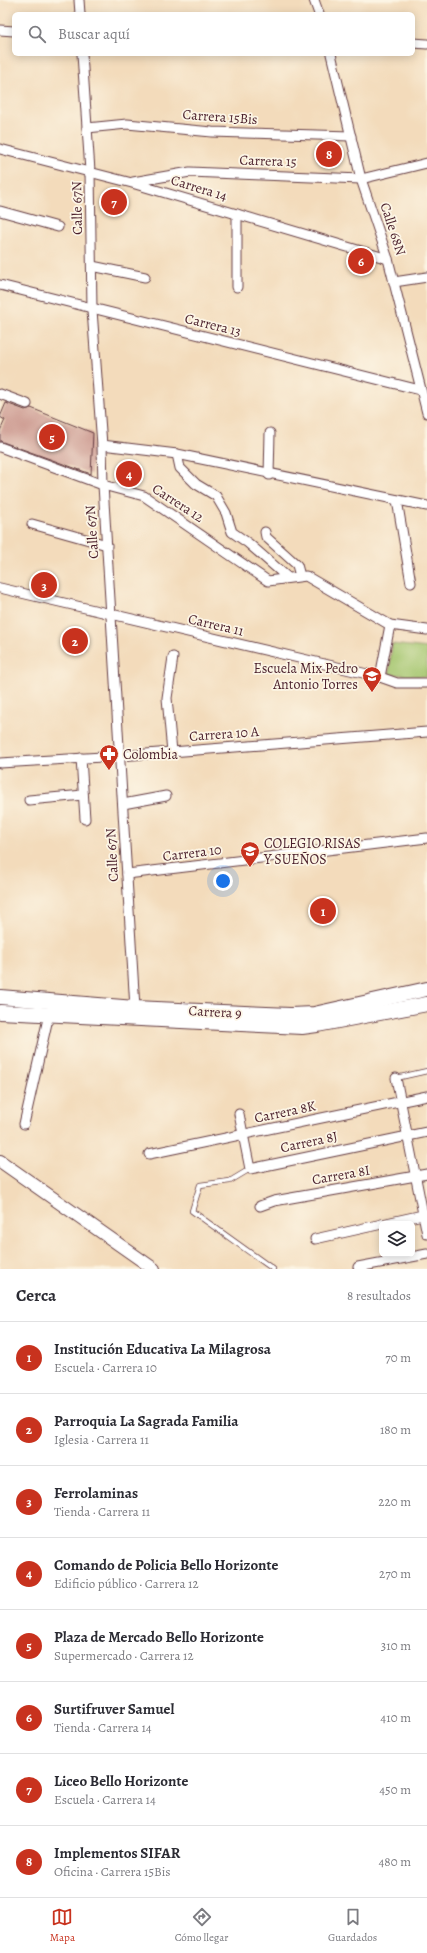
<!DOCTYPE html>
<html lang="es">
<head>
<meta charset="utf-8">
<style>
	:root { --surface:#fff; --page:#f7f7f7; --text:#2b2b33; --muted:#7c7c81; --line:#e1e1e2; --accent:#c8321e }
	body { margin:0; font-family:Alegreya,serif; background:var(--page); color:var(--text) }
	.controls { position:absolute; right:12px; bottom:12px; display:grid; overflow:hidden; border-radius:6px; box-shadow:0 2px 10px #0003 }
	.controls button { width:36px; height:36px; display:grid; place-items:center; padding:0; border:0; border-bottom:1px solid var(--line); background:var(--surface); color:var(--text); font:20px sans-serif }
	.you { position:absolute; left:223px; top:881px; width:14px; height:14px; margin:-10px; border:3px solid #fff; border-radius:50%; background:#1a73e8; box-shadow:0 0 0 6px #1a73e833 }
	.badge { display:grid; place-items:center; width:26px; height:26px; border-radius:50%; background:var(--accent); color:#fff; font-size:13px; font-weight:700 }
	.pin { position:absolute; translate:-50% -50%; border:2px solid #fff; box-shadow:0 1px 4px #0006 }
	.list { margin:0; padding:0; list-style:none }
	h2 { display:flex; justify-content:space-between; align-items:center; height:52px; margin:0; padding:0 16px; font-size:17px }
	h2 small { font-size:13px; font-weight:400; color:var(--muted) }
	.list li { display:grid; grid-template-columns:26px 1fr auto; gap:12px; align-items:center; box-sizing:border-box; height:72px; padding:0 16px; border-top:1px solid var(--line) }
	.list b { display:block; font-size:15px; white-space:nowrap }
	.list p { margin:0; font-size:13px; white-space:nowrap; color:var(--muted) }
	.list em { font-size:13px; font-style:normal; color:var(--muted) }
	.icon { flex:none; width:22px; height:22px; fill:none; stroke:currentColor; stroke-width:2; stroke-linecap:round; stroke-linejoin:round }
	.map { position:relative; flex:none; width:427px; height:1269px; overflow:hidden }
	.search { position:absolute; background:var(--surface); box-shadow:0 2px 10px #0003; left:12px; right:12px; top:12px; height:44px; display:flex; align-items:center; gap:10px; box-sizing:border-box; padding:0 14px; border-radius:6px; color:var(--muted); font-size:15px }
	.sheet { height:628px; background:var(--surface) }
	nav { display:flex; justify-content:space-around; align-items:center; box-sizing:border-box; height:56px; border-top:1px solid var(--line); background:var(--surface); font-size:11px; color:var(--muted) }
	nav a { display:grid; justify-items:center; gap:2px }
	nav .on { color:var(--accent) }
	.map>svg:first-child { display:block }
</style>
</head>
<body>
<div class="map">
<svg width="427" height="1269" viewBox="0 0 427 1269">
	<rect width="100%" height="100%" fill="#fcf5e5"/>
	<filter id="ink" filterUnits="userSpaceOnUse"><feTurbulence type="fractalNoise" baseFrequency=".025" numOctaves="2"/><feDisplacementMap in="SourceGraphic" scale="8" xChannelSelector="R" yChannelSelector="G"/><feConvolveMatrix kernelMatrix="1 2 1 2 8 2 1 2 1" color-interpolation-filters="sRGB"/></filter>
	<filter id="wash" filterUnits="userSpaceOnUse"><feTurbulence type="fractalNoise" baseFrequency=".012" numOctaves="4" result="noise"/><feDisplacementMap in="SourceGraphic" scale="16" xChannelSelector="R" yChannelSelector="G"/><feGaussianBlur stdDeviation="0.9" result="paint"/><feColorMatrix in="noise" values="0 0 0 0 0 0 0 0 0 0 0 0 0 0 0 0 0 1.4 0 .05"/><feComposite in="paint" operator="in"/></filter>
	<g filter="url(#wash)">
		<rect width="100%" height="100%" fill="#f3dbbb"/>
		<path fill="#a4c66e" stroke="#77724c" d="M392,644L427,648V677L389,674Z"/>
		<g id="blocks">
			<path fill="#cd9b92" d="M6,403L25,410L31,408L93,433L91,474L0,441V431L5,420L0,417Z"/>
		</g>
	</g>
	<g filter="url(#ink)">
		<use href="#blocks" fill-opacity="0" stroke="#633b41" stroke-width="1"/>
		<g fill="none" stroke-linecap="round" stroke-linejoin="round">
			<defs>
				<g id="service">
					<path d="M396,1078L427,1071"/>
					<path d="M250,1169L230,1181L200,1185L192,1211L273,1269"/>
				</g>
				<g id="minor">
					<path d="M79,0L80,14"/>
					<path d="M314,0L319,14"/>
					<path d="M0,30L14,31"/>
					<path d="M413,43L427,44"/>
					<path d="M82,54L90,171L92,310L102,445L103,485L135,1008"/>
					<path d="M331,54L361,179L388,259L427,413"/>
					<path d="M87,128L127,124L212,132L351,136"/>
					<path d="M0,149L132,183L388,259"/>
					<path d="M133,182L190,172L361,179L427,163"/>
					<path d="M0,211L58,227"/>
					<path d="M237,214V287"/>
					<path d="M92,266L145,277"/>
					<path d="M394,282L427,277"/>
					<path d="M0,285L420,390"/>
					<path d="M0,394L27,404"/>
					<path d="M102,445L177,454L427,506"/>
					<path d="M0,447L103,485L144,496L268,581L306,576L390,625L427,630"/>
					<path d="M177,454L180,468L196,484L216,496L226,513L232,532L248,543L287,577"/>
					<path d="M269,475L270,433"/>
					<path d="M397,500L411,583"/>
					<path d="M32,524L107,545"/>
					<path d="M265,532L266,537L297,565L300,576"/>
					<path d="M0,588L380,677L397,683H427"/>
					<path d="M380,677L390,625"/>
					<path d="M172,752L167,698L173,657"/>
					<path d="M81,758L85,819"/>
					<path d="M0,763L120,756L427,732"/>
					<path d="M29,800L83,795"/>
					<path d="M123,804L166,796"/>
					<path d="M127,874L427,838"/>
					<path d="M396,1078L427,1234"/>
					<path d="M239,1114L250,1169L427,1132"/>
					<path d="M24,1124L49,1014"/>
					<path d="M149,1154L427,1096"/>
					<path d="M260,1206L274,1201L427,1174"/>
					<path d="M382,1224L427,1214"/>
					<path d="M315,1239L382,1224"/>
					<path d="M358,1267L427,1254"/>
				</g>
				<path id="secondary" d="M0,1161L154,1269"/>
				<g id="primary">
					<path d="M0,997L135,1008L290,1015L314,1014L427,989"/>
					<path d="M0,1012L302,1027L317,1025L427,1004"/>
				</g>
			</defs>
			<use href="#service" stroke="#633b41" stroke-width="6"/>
			<use href="#minor" stroke="#633b41" stroke-width="11"/>
			<use href="#secondary" stroke="#633b41" stroke-width="14"/>
			<use href="#primary" stroke="#633b41" stroke-width="16"/>
			<use href="#service" stroke="#fff" stroke-width="4.5"/>
			<use href="#minor" stroke="#fff" stroke-width="9"/>
			<use href="#secondary" stroke="#fff" stroke-width="12"/>
			<use href="#primary" stroke="#fff" stroke-width="14"/>
		</g>
	</g>
	<defs>
		<symbol id="school-pin" viewBox="-11 -11 22 30"><path d="M0 17L-7.5 6A9.5 9.5 0 1 1 7.5 6Z" fill="#c8321e" stroke="#fcf5e5"/><path d="M0-5L7-2L0 1L-7-2ZM-4 1L0 2.5L4 1V4Q0 6-4 4Z" fill="#fff"/></symbol>
		<symbol id="pharmacy-pin" viewBox="-11 -11 22 30"><path d="M0 17L-7.5 6A9.5 9.5 0 1 1 7.5 6Z" fill="#c8321e" stroke="#fcf5e5"/><path d="M-2-6h4v4h4v4h-4v4h-4v-4h-4v-4h4Z" fill="#fff"/></symbol>
	</defs>
	<g fill-rule="evenodd">
		<use href="#school-pin" x="361" y="665" width="22" height="30"/>
		<use href="#pharmacy-pin" x="98" y="743" width="22" height="30"/>
		<use href="#school-pin" x="239" y="840" width="22" height="30"/>
	</g>
	<g text-anchor="middle" dominant-baseline="central" stroke-width="3.5" stroke-linejoin="round" paint-order="stroke">
		<g font-size="14" fill="#4a1f2b" stroke="#fcf5e5">
			<text transform="translate(220 117) rotate(4)">Carrera 15Bis</text>
			<text transform="translate(268 161) rotate(2)">Carrera 15</text>
			<text transform="translate(199 188) rotate(17)">Carrera 14</text>
			<text transform="translate(77 208) rotate(-91)">Calle 67N</text>
			<text transform="translate(393 229) rotate(72)">Calle 68N</text>
			<text transform="translate(213 325) rotate(14)">Carrera 13</text>
			<text transform="translate(178 503) rotate(33)">Carrera 12</text>
			<text transform="translate(92 532) rotate(-94)">Calle 67N</text>
			<text transform="translate(216 625) rotate(13)">Carrera 11</text>
			<text transform="translate(224 734) rotate(-4)">Carrera 10 A</text>
			<text transform="translate(192 853) rotate(-7)">Carrera 10</text>
			<text transform="translate(112 855) rotate(-93)">Calle 67N</text>
			<text transform="translate(215 1012) rotate(3)">Carrera 9</text>
			<text transform="translate(285 1112) rotate(-12)">Carrera 8K</text>
			<text transform="translate(309 1142) rotate(-12)">Carrera 8J</text>
			<text transform="translate(341 1175) rotate(-10)">Carrera 8I</text>
		</g>
		<g font-size="14" fill="#4a1f2b" stroke="#fcf5e5" text-anchor="start">
			<text x="358" y="668" text-anchor="end">Escuela Mix Pedro<tspan x="358" dy="16">Antonio Torres</tspan></text>
			<text x="123" y="754">Colombia</text>
			<text x="264" y="843">COLEGIO RISAS<tspan x="264" dy="16">Y SUEÑOS</tspan></text>
		</g>
	</g>
</svg>
<div class="controls">
<button><svg class="icon" aria-label="layers" viewBox="0 0 24 24"><path d="M12 4l9 5-9 5-9-5zM3 14l9 5 9-5"/></svg></button>
</div>
<div class="you"></div>
<div class="pin badge" style="left:323px;top:911px">1</div>
<div class="pin badge" style="left:75px;top:641px">2</div>
<div class="pin badge" style="left:44px;top:585px">3</div>
<div class="pin badge" style="left:129px;top:474px">4</div>
<div class="pin badge" style="left:52px;top:437px">5</div>
<div class="pin badge" style="left:361px;top:261px">6</div>
<div class="pin badge" style="left:114px;top:202px">7</div>
<div class="pin badge" style="left:329px;top:154px">8</div>
<div class="search"><svg class="icon" aria-label="search" viewBox="0 0 24 24"><circle cx="10" cy="10" r="6"/><path d="M15 15l6 6"/></svg>Buscar aquí</div>
</div>
<section class="sheet">
<h2>Cerca<small>8 resultados</small></h2>
<ul class="list">
<li><span class="badge">1</span><div><b>Institución Educativa La Milagrosa</b><p>Escuela · Carrera 10</p></div><em>70 m</em></li>
<li><span class="badge">2</span><div><b>Parroquia La Sagrada Familia</b><p>Iglesia · Carrera 11</p></div><em>180 m</em></li>
<li><span class="badge">3</span><div><b>Ferrolaminas</b><p>Tienda · Carrera 11</p></div><em>220 m</em></li>
<li><span class="badge">4</span><div><b>Comando de Policia Bello Horizonte</b><p>Edificio público · Carrera 12</p></div><em>270 m</em></li>
<li><span class="badge">5</span><div><b>Plaza de Mercado Bello Horizonte</b><p>Supermercado · Carrera 12</p></div><em>310 m</em></li>
<li><span class="badge">6</span><div><b>Surtifruver Samuel</b><p>Tienda · Carrera 14</p></div><em>410 m</em></li>
<li><span class="badge">7</span><div><b>Liceo Bello Horizonte</b><p>Escuela · Carrera 14</p></div><em>450 m</em></li>
<li><span class="badge">8</span><div><b>Implementos SIFAR</b><p>Oficina · Carrera 15Bis</p></div><em>480 m</em></li>
</ul>
</section>
<nav>
<a class="on"><svg class="icon" aria-label="map" viewBox="0 0 24 24"><path d="M3 6l6-2 6 2 6-2v14l-6 2-6-2-6 2zM9 4v14M15 6v14"/></svg>Mapa</a>
<a><svg class="icon" aria-label="directions" viewBox="0 0 24 24"><path d="M12 3l9 9-9 9-9-9zM9 14v-3h6M13 9l2 2-2 2"/></svg>Cómo llegar</a>
<a><svg class="icon" aria-label="saved" viewBox="0 0 24 24"><path d="M7 4h10v16l-5-4-5 4z"/></svg>Guardados</a>
</nav>
</body>
</html>
